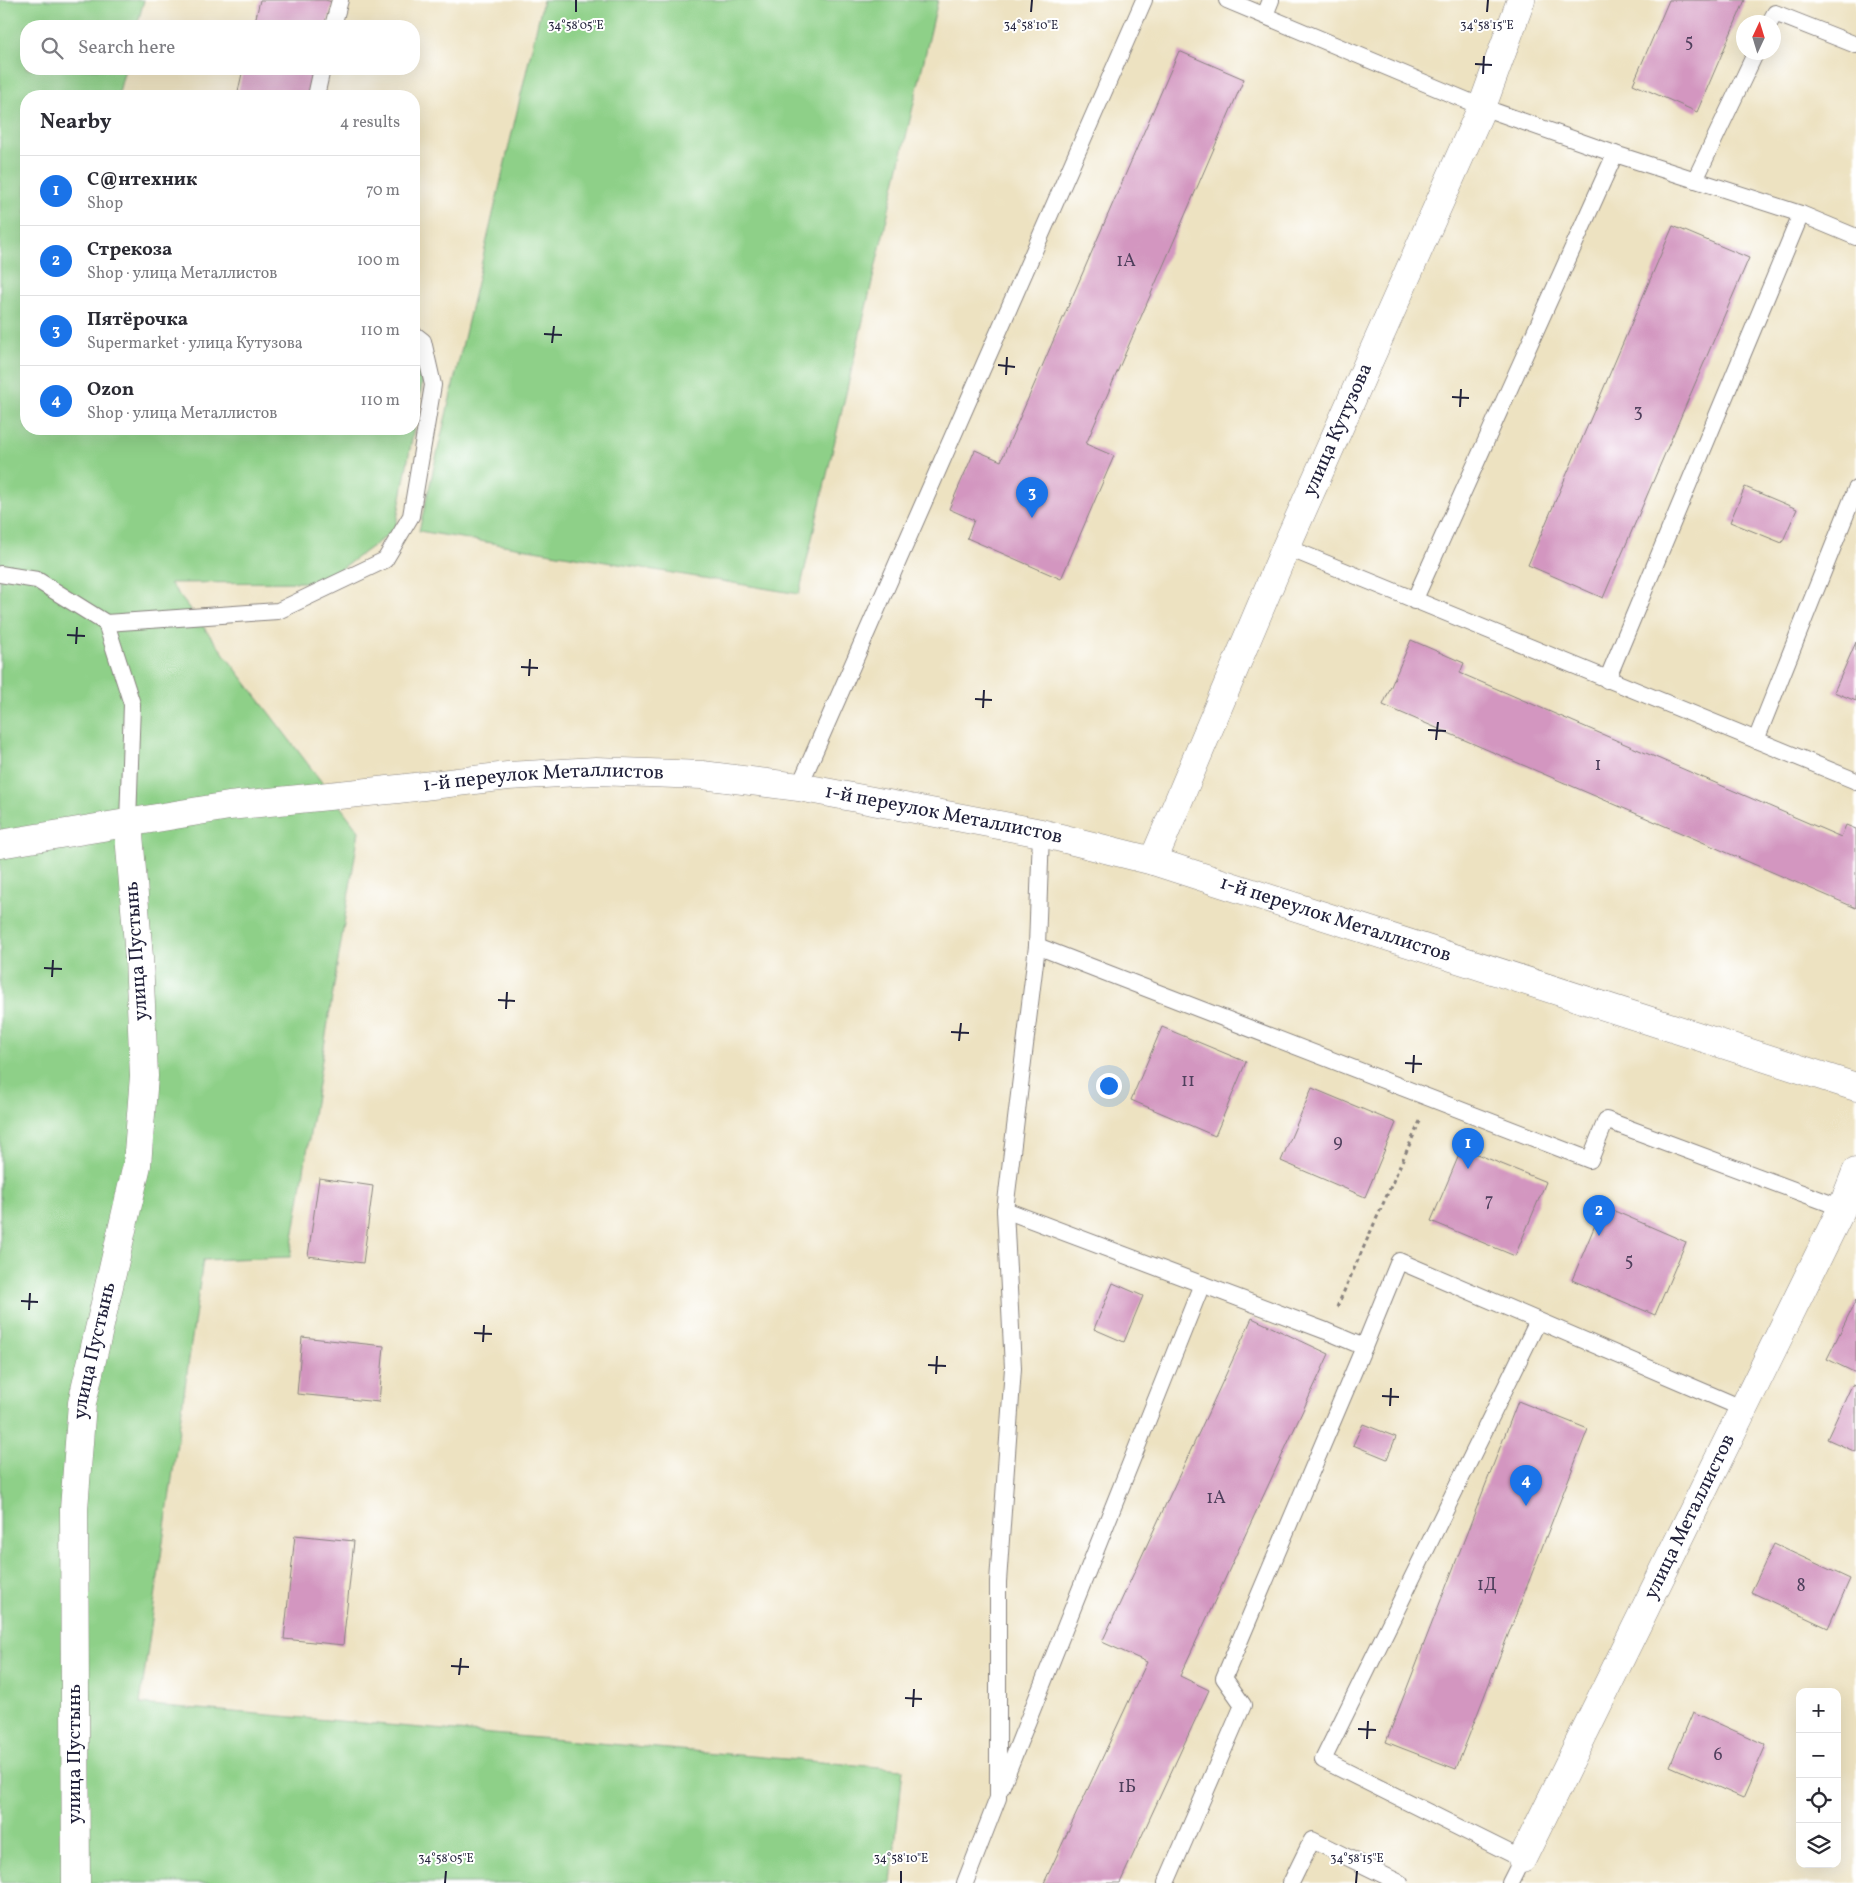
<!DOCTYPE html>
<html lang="en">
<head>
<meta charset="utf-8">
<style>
	:root { --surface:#fff; --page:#f7f7f7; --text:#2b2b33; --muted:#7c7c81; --line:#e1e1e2; --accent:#1a73e8 }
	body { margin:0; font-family:Vollkorn,serif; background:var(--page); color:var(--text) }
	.controls { position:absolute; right:15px; bottom:15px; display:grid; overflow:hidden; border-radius:10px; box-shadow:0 5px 20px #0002 }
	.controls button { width:45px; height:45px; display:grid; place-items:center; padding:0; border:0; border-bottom:1px solid var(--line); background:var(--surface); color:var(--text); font:25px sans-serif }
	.compass { position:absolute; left:1736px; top:15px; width:45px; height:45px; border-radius:50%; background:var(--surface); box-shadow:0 5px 20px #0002; rotate:4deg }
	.you { position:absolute; left:1108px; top:1085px; width:18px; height:18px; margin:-12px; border:4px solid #fff; border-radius:50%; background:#1a73e8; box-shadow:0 0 0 8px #1a73e833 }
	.badge { display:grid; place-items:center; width:32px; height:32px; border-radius:50%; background:var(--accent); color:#fff; font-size:16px; font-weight:700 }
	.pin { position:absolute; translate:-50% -41px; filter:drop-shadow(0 1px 2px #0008) }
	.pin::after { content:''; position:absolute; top:26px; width:18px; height:15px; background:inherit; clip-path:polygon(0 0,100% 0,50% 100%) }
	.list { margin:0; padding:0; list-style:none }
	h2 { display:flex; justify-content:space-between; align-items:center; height:65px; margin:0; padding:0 20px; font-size:21px }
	h2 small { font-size:16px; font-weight:400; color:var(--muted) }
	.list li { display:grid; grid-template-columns:32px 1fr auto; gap:15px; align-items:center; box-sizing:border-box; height:70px; padding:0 20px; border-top:1px solid var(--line) }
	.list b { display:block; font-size:19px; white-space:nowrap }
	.list p { margin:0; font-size:16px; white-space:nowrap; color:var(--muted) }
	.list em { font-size:16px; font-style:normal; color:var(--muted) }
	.icon { flex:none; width:28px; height:28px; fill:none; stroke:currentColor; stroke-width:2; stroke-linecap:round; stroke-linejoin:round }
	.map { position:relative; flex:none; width:1856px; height:1883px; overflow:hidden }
	.search { position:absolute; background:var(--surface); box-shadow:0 5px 20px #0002; left:20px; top:20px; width:400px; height:55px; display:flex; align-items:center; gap:12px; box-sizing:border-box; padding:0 18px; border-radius:20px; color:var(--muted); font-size:19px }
	.panel { position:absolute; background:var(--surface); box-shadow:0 5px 20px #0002; left:20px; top:90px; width:400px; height:345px; border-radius:20px }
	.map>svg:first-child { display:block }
</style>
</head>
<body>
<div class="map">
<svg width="1856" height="1883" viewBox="0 0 1856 1883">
	<rect width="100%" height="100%" fill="#fff"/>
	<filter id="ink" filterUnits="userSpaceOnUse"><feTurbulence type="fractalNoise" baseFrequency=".02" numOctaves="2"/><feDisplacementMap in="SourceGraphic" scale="10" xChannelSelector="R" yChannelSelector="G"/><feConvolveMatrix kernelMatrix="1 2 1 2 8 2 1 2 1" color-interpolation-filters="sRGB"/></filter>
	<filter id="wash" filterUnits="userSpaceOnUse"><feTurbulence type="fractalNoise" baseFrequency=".0096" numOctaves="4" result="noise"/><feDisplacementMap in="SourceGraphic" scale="20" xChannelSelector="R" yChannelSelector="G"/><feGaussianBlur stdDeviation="1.12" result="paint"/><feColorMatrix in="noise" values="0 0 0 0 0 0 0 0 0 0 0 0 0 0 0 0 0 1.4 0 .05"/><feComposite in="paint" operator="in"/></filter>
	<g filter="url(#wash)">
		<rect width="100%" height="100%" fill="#ede2c1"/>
		<g fill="#8ed088" stroke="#587962">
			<path d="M0,0H144L137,26H26V69H125L118,96H26V429H414V356L424,373L395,530L323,582L170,583L359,831L290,1257L203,1260L140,1704L903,1769L891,1883H0Z"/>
			<path d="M543,0H938L799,594L419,531Z"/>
		</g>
		<g id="blocks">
			<g fill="#d396c0">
				<path d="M260,0H325L333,2L327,26H254Z"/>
				<path d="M1669,0H1745L1697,112L1633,84Z"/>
				<path d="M1179,51L1244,79L1086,444L1114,456L1061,579L967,538L974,520L949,509L975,450L1001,461Z"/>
				<path d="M243,69H317L310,96H237Z"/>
				<path d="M1673,226L1749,258L1603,598L1528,565Z"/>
				<path d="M1745,487L1797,509L1782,543L1730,522Z"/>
				<path d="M1411,640L1464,663L1460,673L1841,837L1846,825L1856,829V908L1383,705Z"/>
				<path d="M1856,642V701L1834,692Z"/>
				<path d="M1162,1027L1246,1062L1215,1136L1131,1100Z"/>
				<path d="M1312,1088L1396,1123L1365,1197L1281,1161Z"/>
				<path d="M1462,1148L1546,1182L1515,1256L1431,1221Z"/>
				<path d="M319,1178L373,1186L363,1263L308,1256Z"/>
				<path d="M1603,1206L1686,1242L1655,1315L1572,1280Z"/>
				<path d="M1113,1283L1143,1296L1124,1342L1094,1329Z"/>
				<path d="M1856,1300V1373L1827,1359Z"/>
				<path d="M1252,1318L1329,1354L1180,1676L1209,1690L1120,1883H1044L1147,1662L1102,1642Z"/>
				<path d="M302,1337L384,1346L379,1402L297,1394Z"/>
				<path d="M1852,1385L1856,1386V1452L1827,1439Z"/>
				<path d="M1518,1401L1588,1429L1456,1769L1386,1742Z"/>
				<path d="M1363,1424L1396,1437L1387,1459L1353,1445Z"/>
				<path d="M295,1535L354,1541L343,1645L284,1639Z"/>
				<path d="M1774,1544L1850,1579L1828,1628L1751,1592Z"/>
				<path d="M1693,1712L1766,1745L1743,1798L1670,1766Z"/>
			</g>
		</g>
	</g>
	<g filter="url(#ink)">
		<use href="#blocks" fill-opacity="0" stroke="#88827e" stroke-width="1"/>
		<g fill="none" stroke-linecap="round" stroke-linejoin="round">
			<defs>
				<g id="lane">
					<path d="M1227,0L1482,107L1615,154L1801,214L1856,237"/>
					<path d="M1265,15L1271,0"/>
					<path d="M1770,22L1775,13L1856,45"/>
					<path d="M333,26L340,0"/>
					<path d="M316,96L322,69"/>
					<path d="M1695,180L1756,52"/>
					<path d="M1286,547L1856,781"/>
					<path d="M0,574L37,580L106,623L132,704L128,822"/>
					<path d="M1414,601L1615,154"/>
					<path d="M106,623L278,611L385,560L411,516L433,385L423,341L414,334"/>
					<path d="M1607,680L1801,214"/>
					<path d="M1756,740L1856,489"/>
					<path d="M799,787L1144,0"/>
					<path d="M1037,946L1590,1160L1606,1120L1842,1208"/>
					<path d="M1005,1210L1326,1331L1364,1347L1224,1678L1243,1705L1166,1883"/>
					<path d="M1364,1347L1399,1261L1744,1409"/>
					<path d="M1001,1788L1202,1284"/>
					<path d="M965,1883L998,1798V1582L1013,1368L1005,1210L1037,946L1041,833"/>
					<path d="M1291,1883L1312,1840L1400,1883"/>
					<path d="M1510,1883L1522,1859L1323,1760L1538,1321"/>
				</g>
				<g id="street">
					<path id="s1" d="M1153,861L1286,547L1482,107L1521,0"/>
					<path id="s2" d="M1522,1859L1842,1208L1856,1172"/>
					<path id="s3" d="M76,1883L74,1509L82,1403L137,1165L144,1076L139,957L128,822"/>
				</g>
				<g id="secondary">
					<path id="s4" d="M0,844L229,806L398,789L508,776L596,771L702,775L799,787L1041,833L1153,861L1856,1087"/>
				</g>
			</defs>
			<use href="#lane" stroke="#88827e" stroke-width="18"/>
			<use href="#street" stroke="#88827e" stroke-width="29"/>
			<use href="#secondary" stroke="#88827e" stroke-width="29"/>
			<path stroke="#88827e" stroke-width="3" stroke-dasharray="4 4" stroke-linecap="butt" d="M1337,1307L1420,1121"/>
			<use href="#lane" stroke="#fff" stroke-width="16"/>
			<use href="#street" stroke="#fff" stroke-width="28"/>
			<use href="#secondary" stroke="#fff" stroke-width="28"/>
		</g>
	</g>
	<path fill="none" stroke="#22223b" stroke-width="2" d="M576,12V0M1031,12L1032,0M1487,12L1488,0M1475,64L1492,65M1483,74L1484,56M544,334L562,335M552,343L554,326M998,365L1015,367M1006,375L1007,357M1452,397L1469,398M1460,407L1461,389M67,635L85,636M76,644L77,627M521,667L538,668M529,676L530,659M975,699L992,700M983,708L984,690M1428,730L1446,731M1436,740L1438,722M44,968L62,969M52,977L53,960M498,1000L515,1001M506,1009L507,992M951,1032L969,1033M959,1041L961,1023M1405,1063L1422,1064M1413,1073L1414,1055M21,1301L38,1302M29,1310L30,1293M474,1333L492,1334M483,1342L484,1325M928,1365L946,1366M936,1374L937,1356M1382,1396L1399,1397M1390,1406L1391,1388M451,1666L469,1667M459,1675L461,1658M905,1698L922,1699M913,1707L914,1689M1358,1729L1376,1730M1367,1739L1368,1721M445,1883L446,1871M901,1883V1871M1356,1883L1357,1871"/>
	<g text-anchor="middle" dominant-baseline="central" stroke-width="4" stroke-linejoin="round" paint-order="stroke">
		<g font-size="18" fill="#4e3f5c">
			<text x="1689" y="42">5</text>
			<text x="1126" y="261">1А</text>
			<text x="1638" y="412">3</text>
			<text x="1598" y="765">1</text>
			<text x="1188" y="1081">11</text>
			<text x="1338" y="1142">9</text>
			<text x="1489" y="1201">7</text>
			<text x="1629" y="1261">5</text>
			<text x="1216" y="1498">1А</text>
			<text x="1487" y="1585">1Д</text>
			<text x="1801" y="1586">8</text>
			<text x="1718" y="1755">6</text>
			<text x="1127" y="1787">1Б</text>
		</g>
		<g font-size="20" fill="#22223b" stroke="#fff">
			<text stroke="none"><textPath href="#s1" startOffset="469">улица Кутузова</textPath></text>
			<text stroke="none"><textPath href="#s4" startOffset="548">1-й переулок Металлистов</textPath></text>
			<text stroke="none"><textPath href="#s4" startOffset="952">1-й переулок Металлистов</textPath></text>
			<text stroke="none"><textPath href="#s4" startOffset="1358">1-й переулок Металлистов</textPath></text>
			<text transform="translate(137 951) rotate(-94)">улица Пустынь</text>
			<text stroke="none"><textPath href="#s3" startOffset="534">улица Пустынь</textPath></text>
			<text stroke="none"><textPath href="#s2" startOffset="381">улица Металлистов</textPath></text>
			<text transform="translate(75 1754) rotate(-90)">улица Пустынь</text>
		</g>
	</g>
	<g font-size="12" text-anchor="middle" fill="#22223b" stroke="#fff" stroke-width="4" stroke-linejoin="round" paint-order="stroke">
		<text x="576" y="29">34°58'05"E</text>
		<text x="1031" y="29">34°58'10"E</text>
		<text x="1487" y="29">34°58'15"E</text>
		<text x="446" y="1862">34°58'05"E</text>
		<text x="901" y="1862">34°58'10"E</text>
		<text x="1357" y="1862">34°58'15"E</text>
	</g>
</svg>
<div class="controls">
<button>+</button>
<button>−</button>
<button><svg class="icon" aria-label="locate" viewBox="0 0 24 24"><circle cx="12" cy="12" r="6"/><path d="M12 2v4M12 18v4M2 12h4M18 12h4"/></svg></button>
<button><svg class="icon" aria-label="layers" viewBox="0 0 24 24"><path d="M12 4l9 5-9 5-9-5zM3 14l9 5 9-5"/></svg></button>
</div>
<svg class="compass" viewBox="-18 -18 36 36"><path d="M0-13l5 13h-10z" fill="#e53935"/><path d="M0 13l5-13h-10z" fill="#7c7c81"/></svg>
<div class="you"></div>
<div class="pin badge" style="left:1468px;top:1169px">1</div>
<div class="pin badge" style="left:1599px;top:1236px">2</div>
<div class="pin badge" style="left:1032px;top:518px">3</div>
<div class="pin badge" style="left:1526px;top:1506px">4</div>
<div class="search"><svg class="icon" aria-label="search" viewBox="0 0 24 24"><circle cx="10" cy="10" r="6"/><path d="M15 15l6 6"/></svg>Search here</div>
<section class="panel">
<h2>Nearby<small>4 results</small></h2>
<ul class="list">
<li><span class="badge">1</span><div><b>С@нтехник</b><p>Shop</p></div><em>70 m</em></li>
<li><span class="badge">2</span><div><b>Стрекоза</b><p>Shop · улица Металлистов</p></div><em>100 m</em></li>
<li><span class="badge">3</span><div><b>Пятёрочка</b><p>Supermarket · улица Кутузова</p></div><em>110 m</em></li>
<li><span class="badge">4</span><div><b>Ozon</b><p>Shop · улица Металлистов</p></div><em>110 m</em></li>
</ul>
</section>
</div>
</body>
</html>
